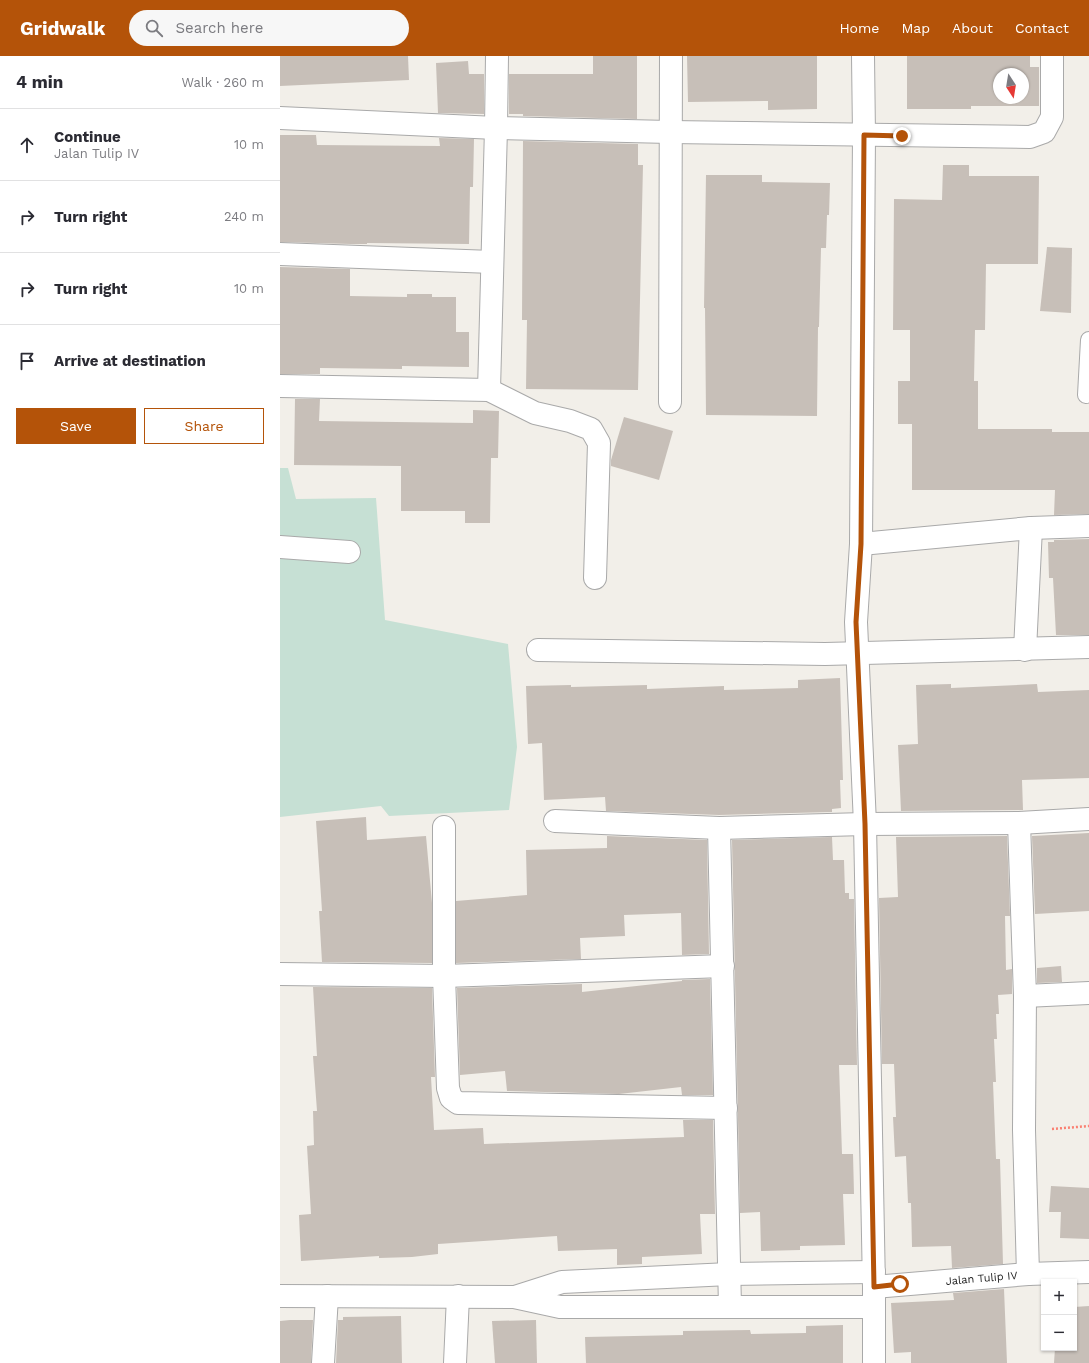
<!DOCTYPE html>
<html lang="en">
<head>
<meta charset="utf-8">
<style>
	:root { --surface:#fff; --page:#f7f7f7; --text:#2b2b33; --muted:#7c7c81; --line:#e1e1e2; --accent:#b45309 }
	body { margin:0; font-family:"Work Sans",sans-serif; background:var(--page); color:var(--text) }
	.controls { position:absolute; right:12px; bottom:12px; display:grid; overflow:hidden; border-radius:0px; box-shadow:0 1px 3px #0004 }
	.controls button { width:36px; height:36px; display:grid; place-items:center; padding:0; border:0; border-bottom:1px solid var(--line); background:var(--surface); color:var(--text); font:20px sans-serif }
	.compass { position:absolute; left:713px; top:12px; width:36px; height:36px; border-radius:50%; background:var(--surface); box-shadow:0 1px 3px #0004; rotate:168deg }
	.stop { position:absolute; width:12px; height:12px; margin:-9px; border:3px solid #b45309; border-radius:50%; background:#fff }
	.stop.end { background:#b45309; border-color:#fff; box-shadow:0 1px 4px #0008 }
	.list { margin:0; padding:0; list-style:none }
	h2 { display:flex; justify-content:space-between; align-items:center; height:52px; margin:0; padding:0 16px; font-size:17px }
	h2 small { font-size:13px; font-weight:400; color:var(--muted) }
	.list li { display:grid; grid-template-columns:26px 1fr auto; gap:12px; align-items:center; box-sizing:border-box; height:72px; padding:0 16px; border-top:1px solid var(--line) }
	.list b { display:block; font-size:15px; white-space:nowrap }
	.list p { margin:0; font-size:13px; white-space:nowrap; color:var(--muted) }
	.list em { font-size:13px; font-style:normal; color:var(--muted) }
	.actions { display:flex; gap:8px; padding:12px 16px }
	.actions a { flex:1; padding:9px 0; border:1px solid var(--accent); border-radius:0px; text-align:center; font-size:14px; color:var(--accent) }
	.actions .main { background:var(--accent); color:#fff }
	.icon { flex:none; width:22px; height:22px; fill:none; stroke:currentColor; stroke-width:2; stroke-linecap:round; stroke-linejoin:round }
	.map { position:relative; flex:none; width:809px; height:1307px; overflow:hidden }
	header { display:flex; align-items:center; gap:24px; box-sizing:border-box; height:56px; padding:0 20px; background:var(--accent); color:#fff }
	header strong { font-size:19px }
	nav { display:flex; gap:22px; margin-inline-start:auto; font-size:14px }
	.search { width:280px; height:36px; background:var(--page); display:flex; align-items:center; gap:10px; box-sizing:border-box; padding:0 14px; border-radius:22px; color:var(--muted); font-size:15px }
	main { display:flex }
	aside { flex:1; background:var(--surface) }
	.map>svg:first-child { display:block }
</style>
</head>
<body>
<header>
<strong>Gridwalk</strong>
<div class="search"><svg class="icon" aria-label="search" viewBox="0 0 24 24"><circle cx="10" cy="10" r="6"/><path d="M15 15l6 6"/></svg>Search here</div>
<nav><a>Home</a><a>Map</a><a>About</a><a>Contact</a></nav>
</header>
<main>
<aside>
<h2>4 min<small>Walk · 260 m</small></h2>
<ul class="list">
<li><svg class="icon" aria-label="ahead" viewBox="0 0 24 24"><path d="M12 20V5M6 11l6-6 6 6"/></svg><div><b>Continue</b><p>Jalan Tulip IV</p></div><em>10 m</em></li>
<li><svg class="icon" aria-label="right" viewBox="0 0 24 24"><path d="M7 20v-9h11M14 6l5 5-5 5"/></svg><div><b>Turn right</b></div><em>240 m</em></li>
<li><svg class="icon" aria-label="right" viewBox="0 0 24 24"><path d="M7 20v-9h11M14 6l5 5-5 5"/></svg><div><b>Turn right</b></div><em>10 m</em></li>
<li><svg class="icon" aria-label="arrive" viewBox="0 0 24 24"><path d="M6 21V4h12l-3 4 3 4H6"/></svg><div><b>Arrive at destination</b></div></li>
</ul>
<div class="actions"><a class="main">Save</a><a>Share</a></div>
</aside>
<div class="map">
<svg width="809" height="1307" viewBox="0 0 809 1307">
	<rect width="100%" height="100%" fill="#f2efe9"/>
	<path fill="#c6e0d4" d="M0,412H8L16,443L96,442L105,564L228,588L237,691L229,754L109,760L101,750L0,761Z"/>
	<g fill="#c7bfb8" fill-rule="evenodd">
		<path d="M0,0H128L129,24L0,30Z"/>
		<path d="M313,0H357V63L243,60V58H229V18H313Z"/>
		<path d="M407,0H537V53L488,54V45L408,46Z"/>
		<path d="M627,0H750V11H759V50H691V53H627ZM719,18H743V42H719Z"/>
		<path d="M188,5L189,18H204V58L158,57L156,7Z"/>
		<path d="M0,79H36L37,89L160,90L159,82L194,83L193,131H190L189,188L87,187V188H71L0,186Z"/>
		<path d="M243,85L358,88V109H363L358,334L246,333L247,264H242Z"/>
		<path d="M663,109H689V120H759L758,208H706L705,274H695L694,325H698V373H772V376H809V458L774,459L775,434H632V368H618V325H630V274H613L614,143L662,144Z"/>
		<path d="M426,119H482V126L550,127L549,159H547L546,192H541L539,271H538L537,360L426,359L425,252H424Z"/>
		<path d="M767,191L792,192L791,257L760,255Z"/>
		<path d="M0,211L70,213V240L127,241V238H152V241H176V276H189V311L122,310V313L40,312V318H0Z"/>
		<path d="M15,343H40L39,365L193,367V354L219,355L218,402H211L210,467H185V455H121V410L14,409Z"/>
		<path d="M344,361L393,375L379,424L331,410V404Z"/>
		<path d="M809,483V579H776L773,522H769L768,486H774V484Z"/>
		<path d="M560,622L563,724H560L561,752L552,753V756L439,759L326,755L325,741L264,744L262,687L248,688L246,630L291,629V631L367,629V633L444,630V634L518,632V624Z"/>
		<path d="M671,628V632L757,628L758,636L809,634V722L742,724L743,754L621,755L618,689L638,688L636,629Z"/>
		<path d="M86,761L87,784L146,780L152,847V907L42,906L39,855H42L36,765Z"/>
		<path d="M809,777V855L755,858L752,780Z"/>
		<path d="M327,780L427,784L429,898L402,899L401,857L344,859L345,880L300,882L301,903L176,907V845L247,839L246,794L327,792Z"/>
		<path d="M727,780L730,860H725L726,914L732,913V938L718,939L719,958H716L717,983H714L716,1026H713L716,1103H720L723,1208L672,1212L671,1190L632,1191L631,1147H628L626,1100L615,1101L613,1061H616L614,1008H602L599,842L618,841L616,781Z"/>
		<path d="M552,781L553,804H564L565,837H569V843H574L577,1009H559L562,1098H573L574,1138H563L565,1189L520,1190V1194L481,1195L480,1156L460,1157L452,784Z"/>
		<path d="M781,910L782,926L757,927V912Z"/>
		<path d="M430,923L433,1039H402L401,1031L339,1038L227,1035L225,1015L180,1019L177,932L302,928V936L402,925V924Z"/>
		<path d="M33,931L152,932L155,1021H151L154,1074L203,1072L204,1088L404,1081L403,1064H433L435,1158H420L422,1198L362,1201V1208L337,1209V1193L278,1195L277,1180L158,1188V1198L132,1201L99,1202V1200L21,1205L19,1159L31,1158L27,1090L34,1089L33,1055H37L33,1000H37Z"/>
		<path d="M771,1130L809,1132V1183L780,1182L781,1156H769Z"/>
		<path d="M724,1233L727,1307H631V1296L614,1297L611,1247L674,1244L673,1237Z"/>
		<path d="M809,1250V1307H774L775,1292H794V1251Z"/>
		<path d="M121,1260L122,1307H56L58,1264H63V1261Z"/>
		<path d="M10,1264H33L31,1307H0V1265Z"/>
		<path d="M256,1264L257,1307H215L212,1265Z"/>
		<path d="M563,1269V1307H306L305,1281L403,1279V1275L470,1274L471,1278L526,1277V1270Z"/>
	</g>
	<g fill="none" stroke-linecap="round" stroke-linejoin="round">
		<defs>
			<path id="lane" d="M806,339L809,284"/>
			<g id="street">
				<path d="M583,0L584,79L581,488L576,566L585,768L594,1231V1307"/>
				<path d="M0,62L216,72L390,76L750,81L764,76L772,61V0"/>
				<path d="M0,198L212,206"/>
				<path d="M0,330L209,334L255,357L290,365L311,373L319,387L315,522"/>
				<path d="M209,334L216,72L217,0"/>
				<path d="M390,346L391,0"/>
				<path d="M581,488L751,472L809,470"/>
				<path d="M0,491L69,496"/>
				<path d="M258,594L545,598L809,591"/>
				<path d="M745,594L751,472"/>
				<path d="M275,765L439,772L585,768L739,767L809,763"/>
				<path d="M739,767L745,940L744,1074L748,1218"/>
				<path d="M164,771V920L168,1032L171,1042L178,1047L446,1052"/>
				<path d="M439,772L450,1251"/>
				<path d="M0,918L164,920L443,910"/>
				<path d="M745,940L809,937"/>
				<path id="s1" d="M594,1231L748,1218L809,1216"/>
				<path d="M0,1240L234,1241L280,1251H594"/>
				<path d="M235,1241L282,1226L449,1218L594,1216"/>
				<path d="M43,1307L47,1240"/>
				<path d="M175,1307L178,1240"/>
			</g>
		</defs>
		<use href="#lane" stroke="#a9a9a9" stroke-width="18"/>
		<use href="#street" stroke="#a9a9a9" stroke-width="24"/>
		<path stroke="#fa8072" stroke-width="2.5" stroke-dasharray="2 2" stroke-linecap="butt" d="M772,1073L809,1070"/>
		<use href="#lane" stroke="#fff" stroke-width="16"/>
		<use href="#street" stroke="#fff" stroke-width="22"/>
	</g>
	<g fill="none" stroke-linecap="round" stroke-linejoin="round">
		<path stroke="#b45309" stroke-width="5" d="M620,1228L594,1231L585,768L576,566L581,488L584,79L622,80"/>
	</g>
	<g text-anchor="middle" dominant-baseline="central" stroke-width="3" stroke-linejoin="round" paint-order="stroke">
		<g font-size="11" fill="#222" stroke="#fff">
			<text stroke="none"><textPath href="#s1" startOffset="108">Jalan Tulip IV</textPath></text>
		</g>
	</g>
</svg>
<div class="controls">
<button>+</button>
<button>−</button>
</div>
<svg class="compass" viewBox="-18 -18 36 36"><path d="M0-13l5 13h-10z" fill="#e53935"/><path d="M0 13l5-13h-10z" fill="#7c7c81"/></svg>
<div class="stop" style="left:620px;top:1228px"></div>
<div class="stop end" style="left:622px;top:80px"></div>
</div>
</main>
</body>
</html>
